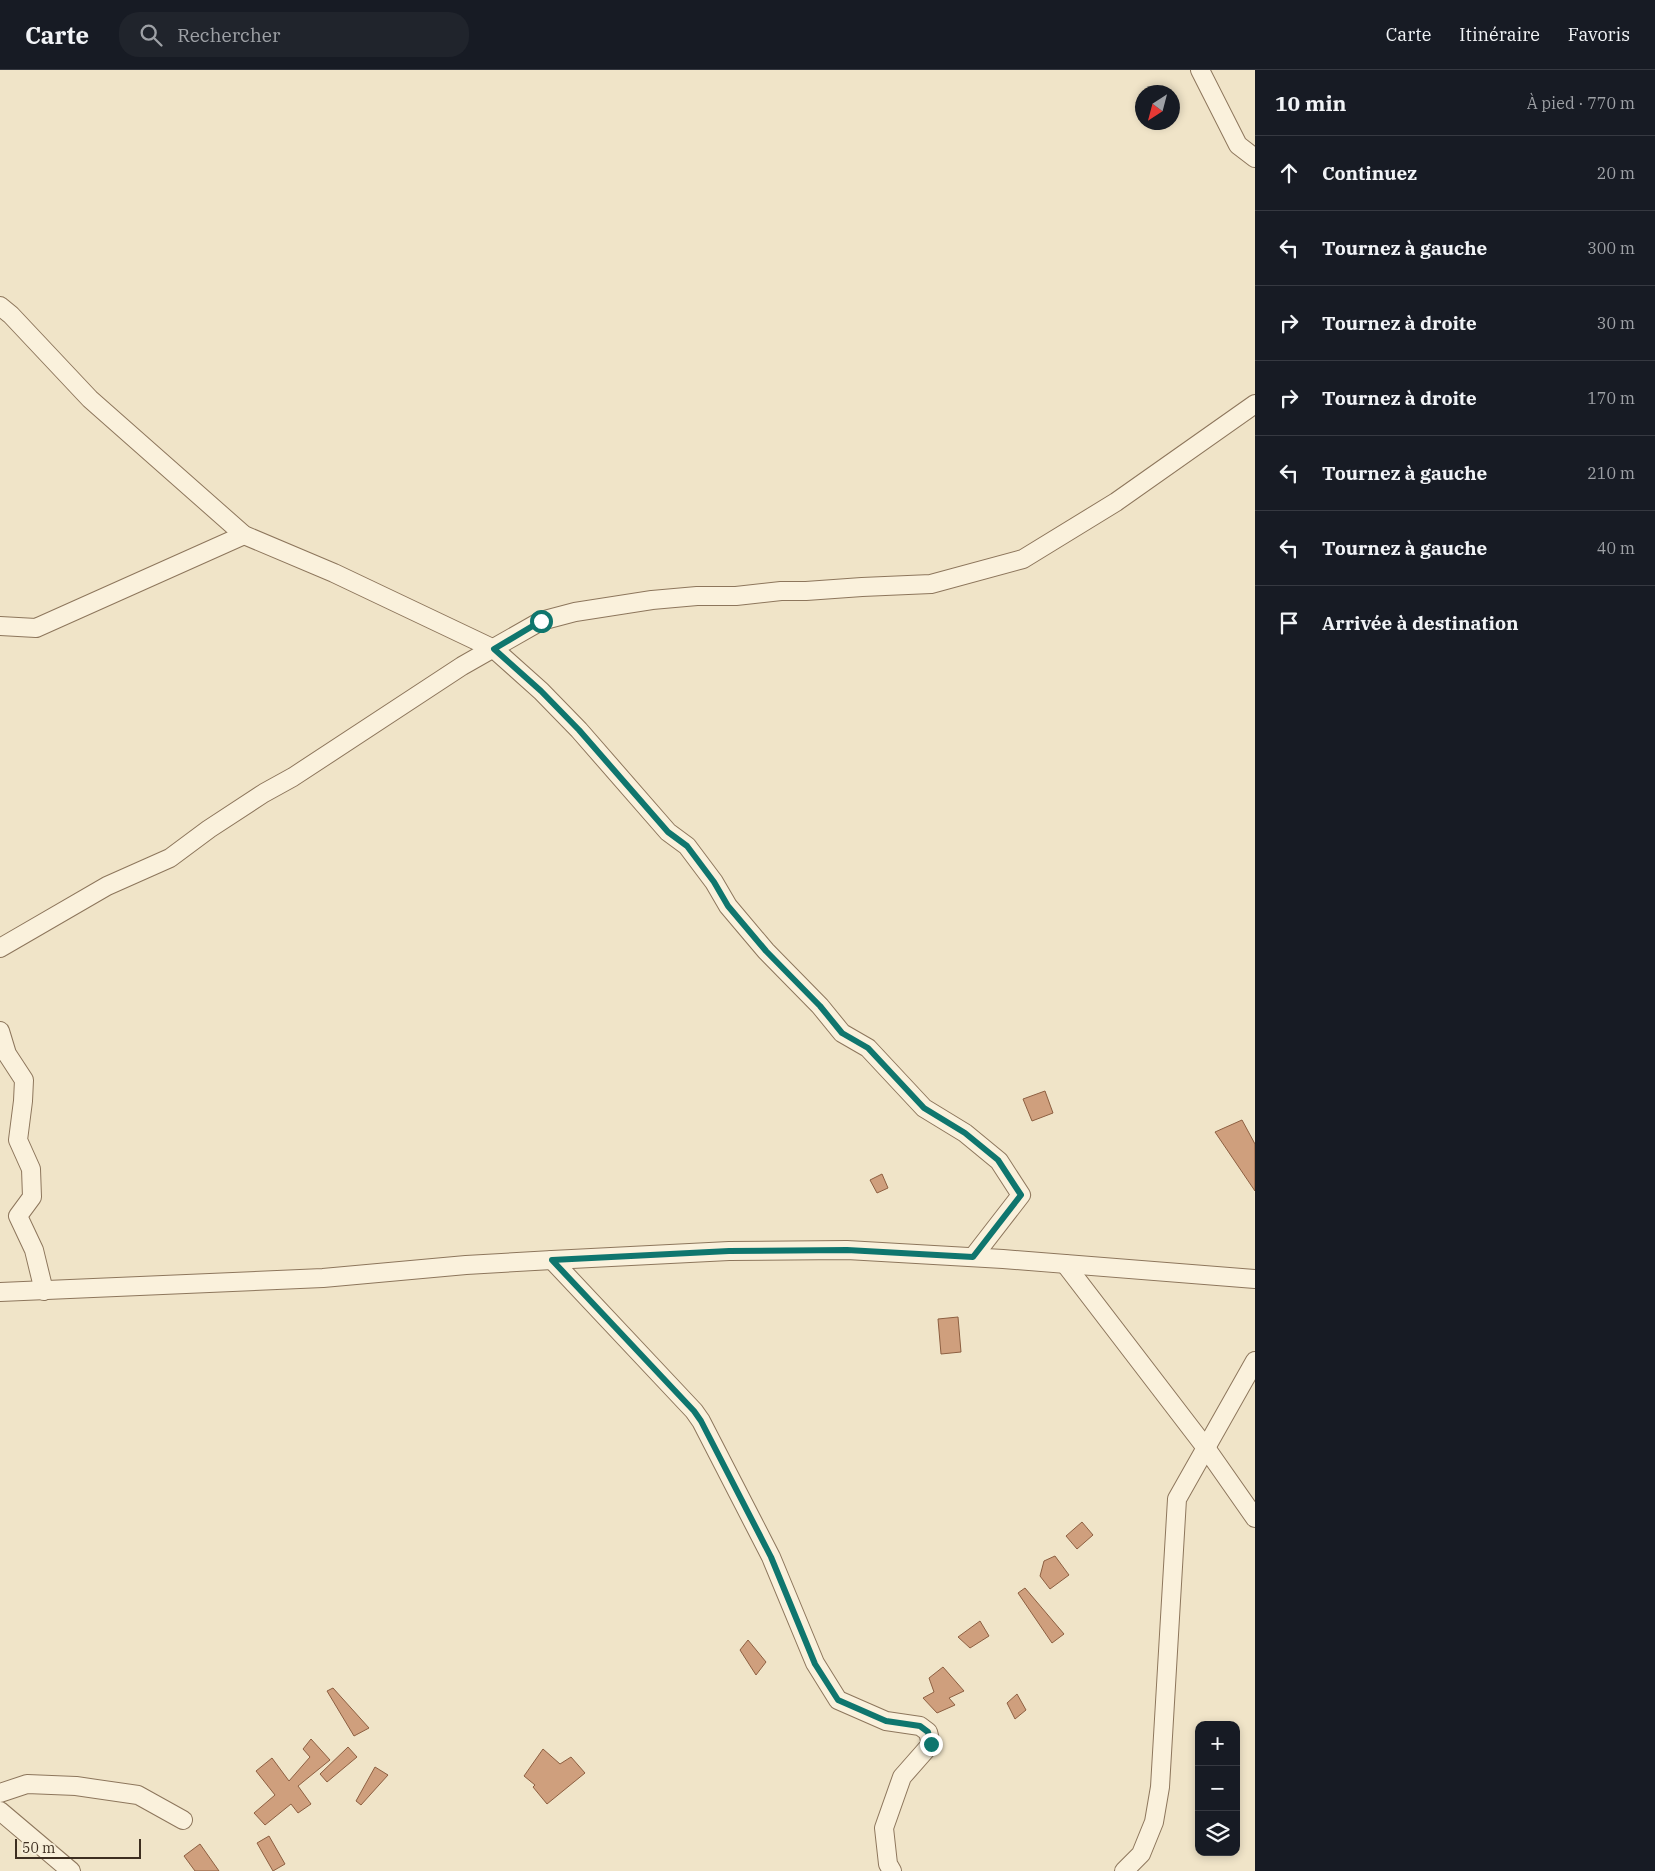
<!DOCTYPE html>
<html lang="fr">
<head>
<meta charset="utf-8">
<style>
	:root { --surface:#171b24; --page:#20242c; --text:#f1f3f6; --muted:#9ea1a6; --line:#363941 }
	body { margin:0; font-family:"IBM Plex Serif",serif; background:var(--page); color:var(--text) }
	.controls { position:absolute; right:15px; bottom:15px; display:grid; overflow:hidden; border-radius:10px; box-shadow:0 2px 8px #0003 }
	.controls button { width:45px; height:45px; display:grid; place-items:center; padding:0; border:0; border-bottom:1px solid var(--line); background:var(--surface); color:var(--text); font:25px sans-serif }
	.compass { position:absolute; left:1135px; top:15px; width:45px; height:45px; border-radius:50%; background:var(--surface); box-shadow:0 2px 8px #0003; rotate:216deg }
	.scale { position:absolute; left:15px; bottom:12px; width:126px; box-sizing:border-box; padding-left:5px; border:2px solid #3d2e20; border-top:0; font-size:14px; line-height:18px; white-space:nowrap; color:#3d2e20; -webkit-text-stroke:4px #f7eed8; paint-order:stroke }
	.stop { position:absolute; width:15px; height:15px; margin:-11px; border:4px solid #0f766e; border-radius:50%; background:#fff }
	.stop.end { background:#0f766e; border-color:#fff; box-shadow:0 1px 5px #0008 }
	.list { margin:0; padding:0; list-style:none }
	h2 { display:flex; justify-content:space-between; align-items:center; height:65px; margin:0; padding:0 20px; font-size:21px }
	h2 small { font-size:16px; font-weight:400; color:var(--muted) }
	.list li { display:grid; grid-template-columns:32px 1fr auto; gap:15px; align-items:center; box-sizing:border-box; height:75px; padding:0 20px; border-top:1px solid var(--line) }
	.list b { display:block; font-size:19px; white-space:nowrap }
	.list em { font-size:16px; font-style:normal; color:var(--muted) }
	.icon { flex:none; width:28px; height:28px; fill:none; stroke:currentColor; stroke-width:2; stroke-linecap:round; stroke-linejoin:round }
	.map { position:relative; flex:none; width:1255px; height:1801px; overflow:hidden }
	header { display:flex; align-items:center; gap:30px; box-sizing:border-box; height:70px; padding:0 25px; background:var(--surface); border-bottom:1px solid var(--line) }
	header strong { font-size:24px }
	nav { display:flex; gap:28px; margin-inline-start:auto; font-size:18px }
	.search { width:350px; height:45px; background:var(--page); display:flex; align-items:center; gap:12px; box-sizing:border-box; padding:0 18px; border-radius:20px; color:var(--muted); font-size:19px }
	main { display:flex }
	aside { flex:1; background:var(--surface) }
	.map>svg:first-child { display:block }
</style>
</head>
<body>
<header>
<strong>Carte</strong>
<div class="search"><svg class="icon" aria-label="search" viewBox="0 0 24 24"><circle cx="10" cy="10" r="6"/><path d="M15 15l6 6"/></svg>Rechercher</div>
<nav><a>Carte</a><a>Itinéraire</a><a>Favoris</a></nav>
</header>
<main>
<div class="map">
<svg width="1255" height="1801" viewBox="0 0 1255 1801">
	<rect width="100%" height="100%" fill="#f0e4c8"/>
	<g fill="#cf9f7d" stroke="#8d5f41">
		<path d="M1045,1021L1053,1043L1032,1051L1023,1029Z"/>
		<path d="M1242,1050L1255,1074V1121L1215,1062Z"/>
		<path d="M882,1104L888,1118L877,1123L870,1110Z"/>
		<path d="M958,1247L961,1282L941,1284L938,1249Z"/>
		<path d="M1082,1452L1093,1465L1077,1479L1066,1466Z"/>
		<path d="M1055,1486L1069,1505L1050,1519L1040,1506L1044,1491Z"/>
		<path d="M1025,1518L1064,1564L1052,1573L1018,1523Z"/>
		<path d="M980,1551L989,1566L970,1578L958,1567Z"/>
		<path d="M748,1570L766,1592L756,1605L740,1580Z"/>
		<path d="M943,1597L964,1621L949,1628L955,1635L937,1643L923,1628L934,1622L929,1608Z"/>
		<path d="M333,1618L369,1658L354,1666L327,1621Z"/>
		<path d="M1017,1624L1026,1640L1015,1649L1007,1633Z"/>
		<path d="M311,1669L330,1690L298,1716L311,1734L298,1743L291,1734L265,1755L254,1743L275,1725L256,1701L272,1688L289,1711L310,1687L303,1679Z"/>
		<path d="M348,1677L357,1687L327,1712L320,1704Z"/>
		<path d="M543,1679L560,1694L571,1687L585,1703L547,1734L533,1717L535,1715L524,1706Z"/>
		<path d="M375,1697L388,1705L361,1735L356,1731Z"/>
		<path d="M269,1766L285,1794L273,1801L257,1773Z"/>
		<path d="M200,1774L219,1801H195L184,1786Z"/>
	</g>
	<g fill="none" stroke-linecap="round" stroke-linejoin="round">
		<defs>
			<g id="minor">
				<path d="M1200,0L1238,75L1255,88"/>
				<path d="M0,236L11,245L90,329L244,465L334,503L494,579L541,621L579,660L668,762L687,776L714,812L728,836L766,881L820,936L842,963L868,978L924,1038L965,1063L999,1091L1021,1125L973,1187"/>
				<path d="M0,556L36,558L244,465"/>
				<path d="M0,878L107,816L170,788L209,759L264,723L293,707L462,596L541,551L575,542L652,530L697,526H736L781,521H806L862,517L931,514L1023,489L1116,432L1255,334"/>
				<path d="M0,961L7,984L24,1010L23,1031L18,1070L31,1099L32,1127L18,1146L34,1180L44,1221"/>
				<path d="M552,1190L694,1341L701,1351L771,1487L815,1593L838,1630L886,1651L920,1656L928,1662L931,1674L902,1707L884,1758L888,1794L892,1801"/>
				<path d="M1065,1194L1206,1378L1255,1448"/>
				<path d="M0,1222L323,1208L466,1195L552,1190L729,1181L847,1180L1003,1189L1255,1209"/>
				<path d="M0,1723L27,1714L76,1716L138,1725L183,1750"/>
				<path d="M0,1741L71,1801"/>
				<path d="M1124,1801L1141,1784L1154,1752L1160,1717L1177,1429L1255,1291"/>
			</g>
		</defs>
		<use href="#minor" stroke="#8d765c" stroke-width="20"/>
		<use href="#minor" stroke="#faf1dc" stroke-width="18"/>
	</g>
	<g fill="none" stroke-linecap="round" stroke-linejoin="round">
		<path stroke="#0f766e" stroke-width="6" d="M541,551L494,579L541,621L579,660L668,762L687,776L714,812L728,836L766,881L820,936L842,963L868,978L924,1038L965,1063L998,1090L1021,1125L973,1187L847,1180L729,1181L552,1190L694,1341L701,1351L771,1487L815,1594L838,1630L886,1651L920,1656L928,1662L931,1674"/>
	</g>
</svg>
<div class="controls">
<button>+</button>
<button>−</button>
<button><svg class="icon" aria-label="layers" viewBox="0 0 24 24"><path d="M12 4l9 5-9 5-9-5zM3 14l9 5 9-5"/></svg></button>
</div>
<svg class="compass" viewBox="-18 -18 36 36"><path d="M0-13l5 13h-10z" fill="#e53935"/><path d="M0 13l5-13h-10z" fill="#9ea1a6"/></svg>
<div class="scale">50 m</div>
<div class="stop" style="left:541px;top:551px"></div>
<div class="stop end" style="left:931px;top:1674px"></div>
</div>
<aside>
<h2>10 min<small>À pied · 770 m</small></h2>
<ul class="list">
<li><svg class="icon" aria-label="ahead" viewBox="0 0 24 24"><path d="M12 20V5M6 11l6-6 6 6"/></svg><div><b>Continuez</b></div><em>20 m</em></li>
<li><svg class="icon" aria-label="left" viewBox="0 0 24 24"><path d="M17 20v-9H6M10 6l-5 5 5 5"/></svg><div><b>Tournez à gauche</b></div><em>300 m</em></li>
<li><svg class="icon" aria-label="right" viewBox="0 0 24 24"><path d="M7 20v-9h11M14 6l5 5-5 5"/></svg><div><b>Tournez à droite</b></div><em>30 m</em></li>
<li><svg class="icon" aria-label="right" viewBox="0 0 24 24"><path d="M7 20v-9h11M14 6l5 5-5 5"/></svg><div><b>Tournez à droite</b></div><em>170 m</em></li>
<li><svg class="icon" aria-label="left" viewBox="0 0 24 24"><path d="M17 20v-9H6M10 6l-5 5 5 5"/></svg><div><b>Tournez à gauche</b></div><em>210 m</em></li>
<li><svg class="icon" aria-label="left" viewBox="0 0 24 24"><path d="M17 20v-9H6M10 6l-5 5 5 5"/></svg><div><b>Tournez à gauche</b></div><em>40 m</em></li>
<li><svg class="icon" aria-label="arrive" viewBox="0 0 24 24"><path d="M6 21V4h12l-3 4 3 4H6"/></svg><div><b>Arrivée à destination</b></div></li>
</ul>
</aside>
</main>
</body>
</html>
